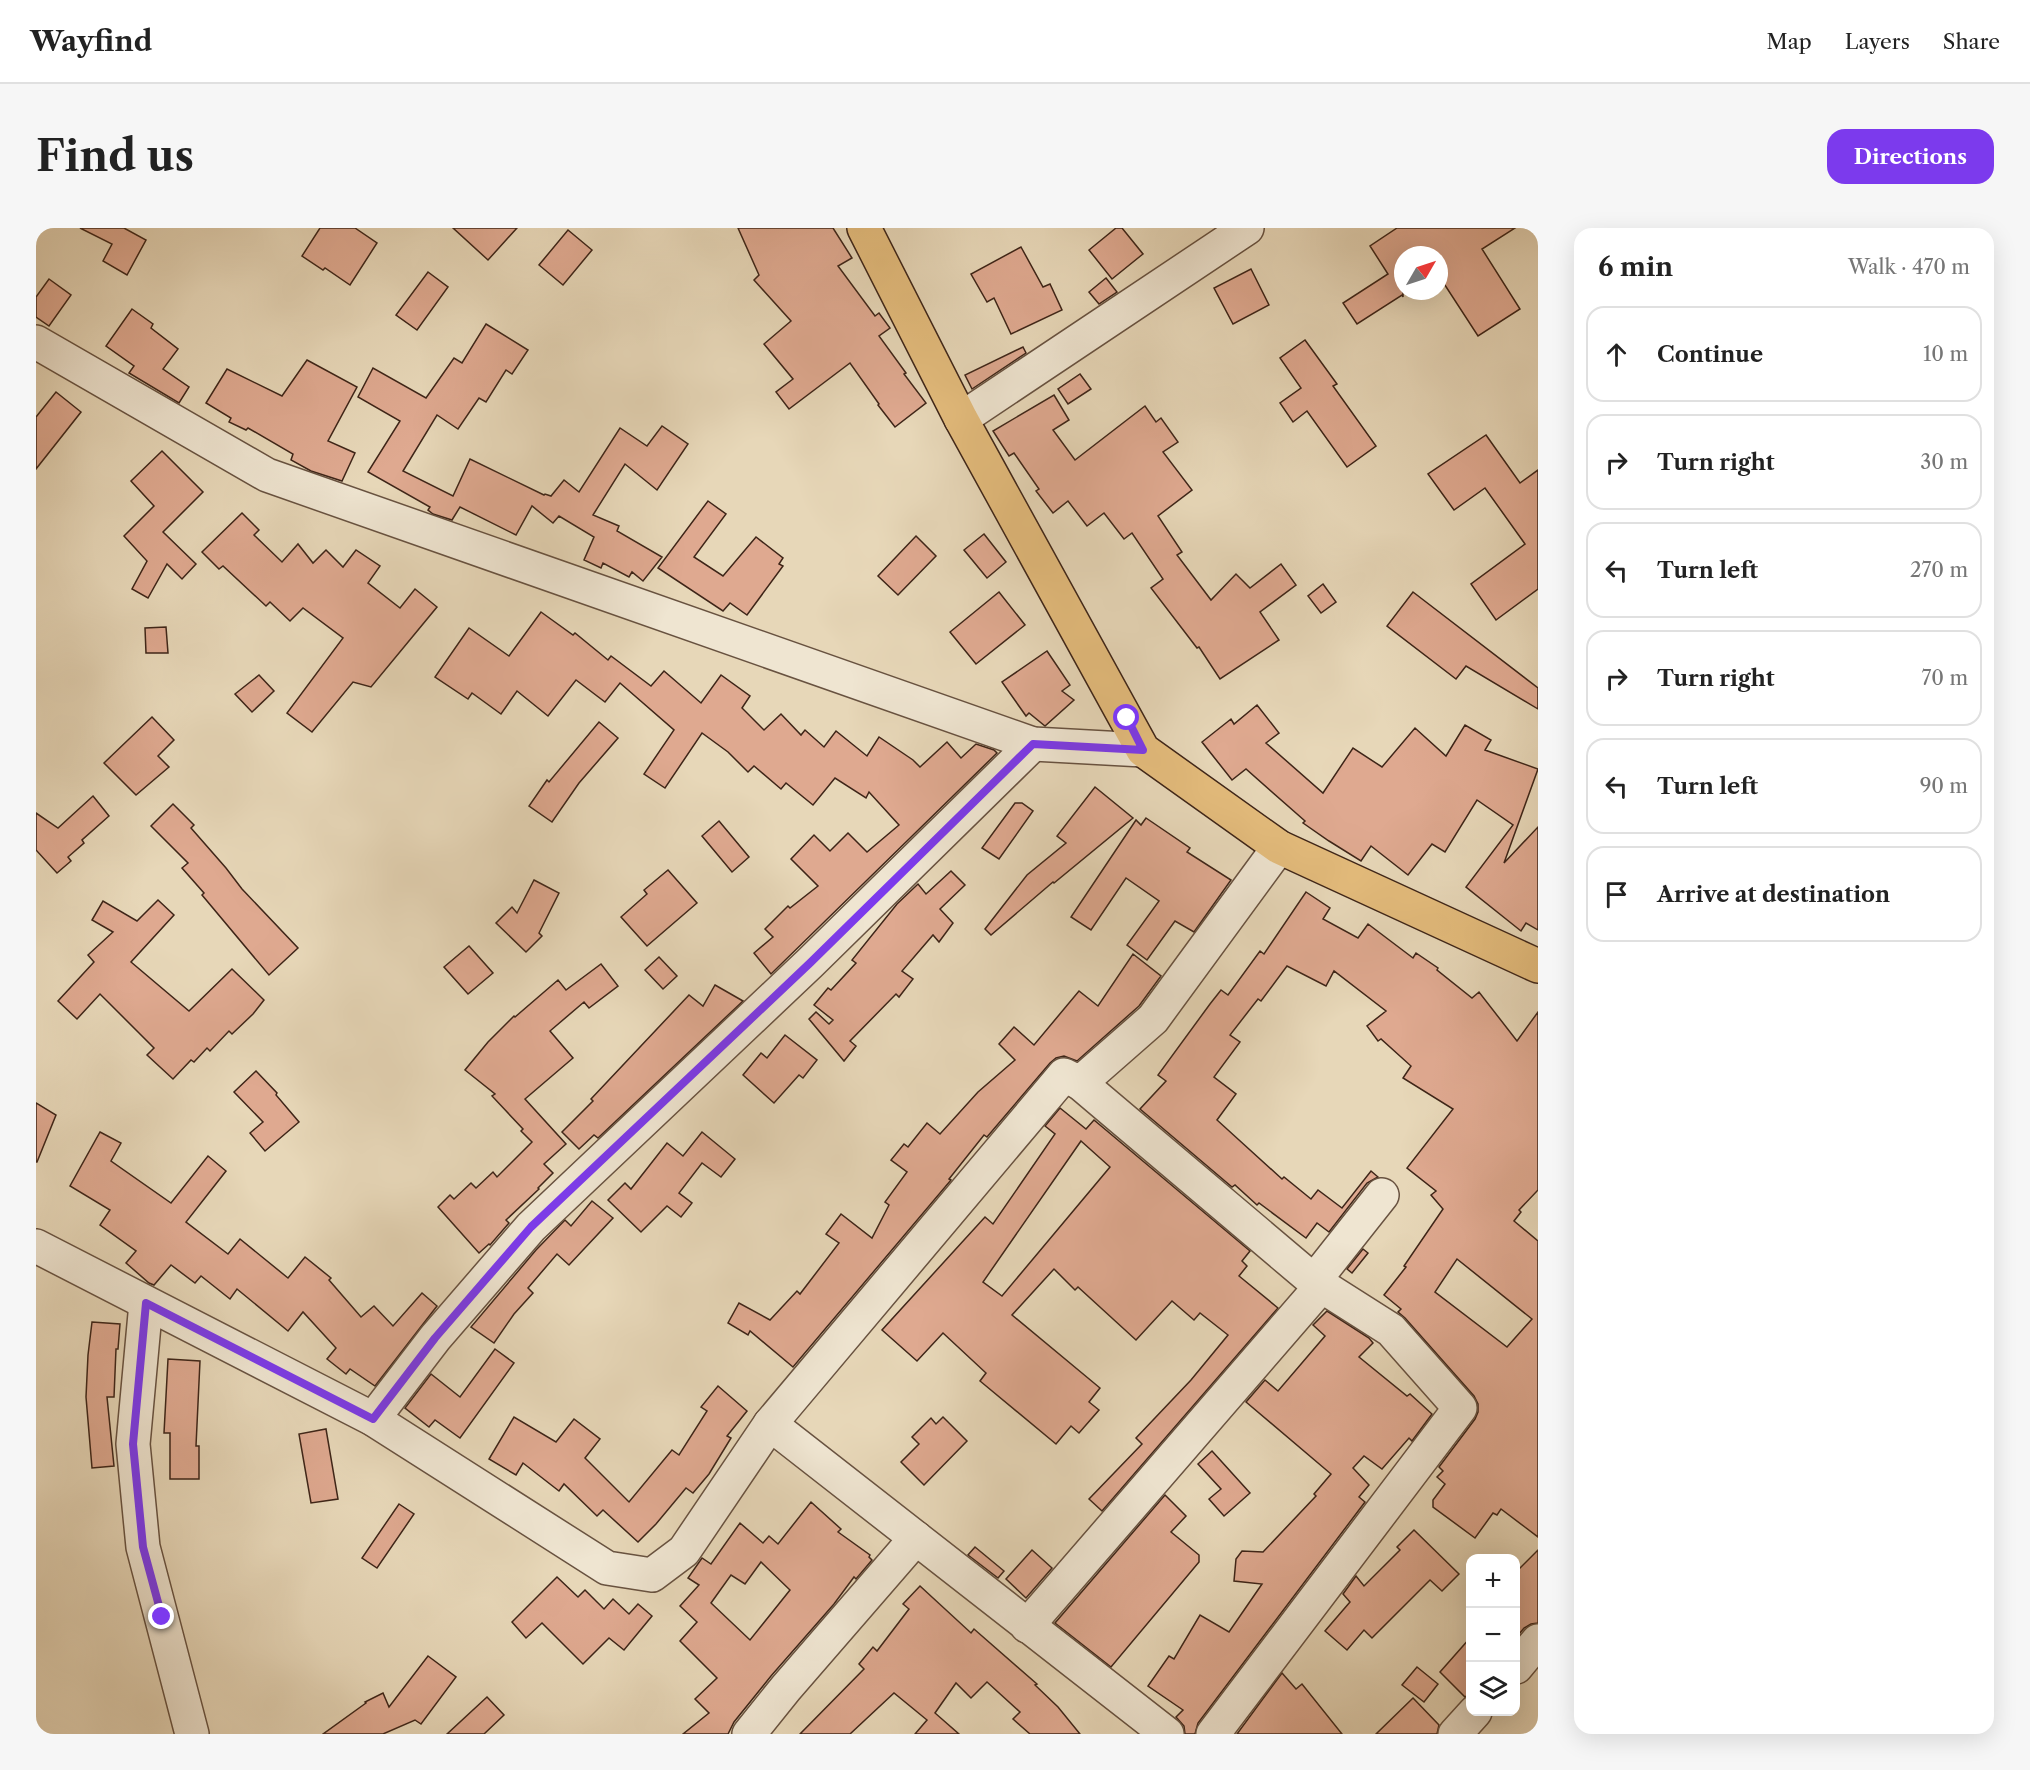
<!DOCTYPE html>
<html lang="en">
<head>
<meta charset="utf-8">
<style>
	:root { --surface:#fff; --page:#f6f6f6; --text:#222; --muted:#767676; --line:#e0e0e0; --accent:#7c3aed }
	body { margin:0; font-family:"Libre Caslon Text",serif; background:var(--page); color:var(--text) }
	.controls { position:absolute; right:18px; bottom:18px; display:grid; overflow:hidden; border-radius:12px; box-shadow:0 6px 24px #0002 }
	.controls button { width:54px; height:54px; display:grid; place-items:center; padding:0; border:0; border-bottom:2px solid var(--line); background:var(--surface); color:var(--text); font:30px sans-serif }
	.compass { position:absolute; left:1358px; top:18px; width:54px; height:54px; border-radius:50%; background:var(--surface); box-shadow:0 6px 24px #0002; rotate:51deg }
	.stop { position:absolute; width:18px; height:18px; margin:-14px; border:4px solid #7c3aed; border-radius:50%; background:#fff }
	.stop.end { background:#7c3aed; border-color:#fff; box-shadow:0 2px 6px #0008 }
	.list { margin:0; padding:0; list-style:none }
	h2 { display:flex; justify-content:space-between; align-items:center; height:78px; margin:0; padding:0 24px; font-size:26px }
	h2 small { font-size:20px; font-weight:400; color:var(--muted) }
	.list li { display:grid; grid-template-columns:39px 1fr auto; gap:18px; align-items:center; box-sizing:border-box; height:96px; margin:0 12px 12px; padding:0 12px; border:2px solid var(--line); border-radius:18px }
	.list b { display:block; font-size:22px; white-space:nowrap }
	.list em { font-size:20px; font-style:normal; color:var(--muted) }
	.icon { flex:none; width:33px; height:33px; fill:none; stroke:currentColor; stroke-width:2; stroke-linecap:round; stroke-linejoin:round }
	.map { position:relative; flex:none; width:1502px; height:1506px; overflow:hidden; border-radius:18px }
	header { display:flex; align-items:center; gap:36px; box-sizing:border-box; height:84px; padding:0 30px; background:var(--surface); border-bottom:2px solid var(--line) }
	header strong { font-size:28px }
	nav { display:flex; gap:33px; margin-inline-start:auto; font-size:21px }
	.intro { display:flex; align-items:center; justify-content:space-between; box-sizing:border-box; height:144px; padding:0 36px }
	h1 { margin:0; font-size:42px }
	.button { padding:15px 27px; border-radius:18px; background:var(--accent); color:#fff; font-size:21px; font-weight:700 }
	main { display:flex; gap:36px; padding:0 36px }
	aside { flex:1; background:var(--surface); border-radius:18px; box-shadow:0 6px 24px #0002 }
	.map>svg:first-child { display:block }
</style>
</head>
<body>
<header>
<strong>Wayfind</strong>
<nav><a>Map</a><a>Layers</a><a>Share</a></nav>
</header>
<div class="intro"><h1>Find us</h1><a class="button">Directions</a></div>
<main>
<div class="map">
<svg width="1502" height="1506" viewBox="0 0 1502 1506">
	<rect width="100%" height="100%" fill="#e7d7b8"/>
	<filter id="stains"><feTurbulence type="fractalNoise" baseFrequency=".00333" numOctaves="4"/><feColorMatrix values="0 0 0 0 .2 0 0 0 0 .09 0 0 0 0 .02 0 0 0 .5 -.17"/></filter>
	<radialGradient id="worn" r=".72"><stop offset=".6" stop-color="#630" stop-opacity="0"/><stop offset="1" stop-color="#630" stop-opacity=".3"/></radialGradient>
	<g fill="#dfa990" stroke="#3e2518" stroke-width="1.5" fill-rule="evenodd">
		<path d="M44,0H88L110,12L91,47L67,33L76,16Z"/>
		<path d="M284,0H319L341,15L314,57L289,40L287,42L266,28Z"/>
		<path d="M417,0H481L452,32Z"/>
		<path d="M702,0H797L816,30L802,38L839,88L843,85L854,100L843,108L870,145L868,146L890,175L859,199L842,177L843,176L814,135L753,181L740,164L757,151L728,116L755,93L718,52L723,47Z"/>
		<path d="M1080,0H1086L1107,26L1076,51L1053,22Z"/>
		<path d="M1361,0H1479L1446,21L1484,81L1442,108L1403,48V27H1367V69L1366,67L1321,96L1307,75L1352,46L1334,18Z"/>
		<path d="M532,2L556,22L527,57L503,37Z"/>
		<path d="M985,19L1007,59L1014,56L1026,82L975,106L958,70L951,74L935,46Z"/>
		<path d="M1215,41L1233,77L1197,96L1178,60Z"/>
		<path d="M392,44L412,59L381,102L360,87Z"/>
		<path d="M1070,50L1081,64L1063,76L1053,64Z"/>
		<path d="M13,51L35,67L13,98L0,89V69Z"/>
		<path d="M96,81L117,96L115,100L142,121L127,141L153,159L143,175L93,145L98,138L70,118Z"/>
		<path d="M450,96L492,122L476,146L470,142L450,174L443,170L422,201L401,187L367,243L417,268L434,231L508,267L509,266L515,268L528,252L543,264L584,200L611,218L626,198L652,216L621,262L589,236L557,287L583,298L581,303L626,329L607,353L596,344L593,349L567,335L565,340L548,332L558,309L523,288L517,295L496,278L480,307L424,279L416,292L397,286L392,282L394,279L332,244L364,193L322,169L337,140L390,170L418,130L426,135Z"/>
		<path d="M1269,112L1301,156L1297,158L1340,218L1311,239L1271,183L1257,194L1244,175L1265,160L1244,130Z"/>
		<path d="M987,119L990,125L936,161L929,147Z"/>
		<path d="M271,132L321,159L292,213L319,225L306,253L275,243L255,232L257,226L212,200L210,202L193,194L195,190L170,175L191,141L246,168Z"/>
		<path d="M1044,146L1055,161L1032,176L1022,161Z"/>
		<path d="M20,164L45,184L0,241V189Z"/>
		<path d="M1018,167L1033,192L1017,202L1039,232L1109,178L1120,194L1125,190L1142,214L1127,224L1156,262L1122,288L1146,324L1141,327L1175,372L1200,346L1214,360L1245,336L1260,357L1224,384L1243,412L1184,451L1163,419L1161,420L1115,360L1127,351L1096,305L1088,311L1068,285L1051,298L1032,273L1017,285L1000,263L1003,261L978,225L973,228L957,203Z"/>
		<path d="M1450,207L1484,255L1502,242V361L1460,392L1435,356L1489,316L1449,260L1418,282L1392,246Z"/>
		<path d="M126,223L167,264L127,304L160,336L146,351L131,336L112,370L96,361L111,333L88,308L118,278L95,253Z"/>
		<path d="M672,273L690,286L658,329L687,348L720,309L747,330L743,336L747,338L711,387L694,375L687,383L622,340Z"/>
		<path d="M206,285L223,302L218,307L246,334L262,316L277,335L290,322L307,339L320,322L344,338L332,355L364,380L379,361L401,379L335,459L317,454L276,504L251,485L307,410L267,380L254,393L234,374L230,378L187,338L183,341L166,324Z"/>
		<path d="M948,306L970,334L951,350L928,322Z"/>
		<path d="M880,308L900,328L862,367L842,348Z"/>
		<path d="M1287,356L1300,374L1285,385L1272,368Z"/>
		<path d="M963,364L989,397L940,436L914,404Z"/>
		<path d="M1377,364L1502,460V481L1430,438L1420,451L1351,398Z"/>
		<path d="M505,384L537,407L539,405L572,432L575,428L615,458L628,443L665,475L685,447L714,468L706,480L728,502L745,486L765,507L769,502L788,519L800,503L831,528L843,509L877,532L884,539L911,514L925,530L940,516L958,522L961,525L735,746L718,725L737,709L729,701L752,678L754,680L782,658L755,631L778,607L794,623L812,605L831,624L863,597L833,564L830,570L799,550L777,577L750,555L745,561L718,538L712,544L692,524L666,505L629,560L608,546L638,502L584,455L569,474L540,452L512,488L481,463L465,486L436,465L432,471L399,449L433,400L473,428Z"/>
		<path d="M130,399L132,425H110L109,400Z"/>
		<path d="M1011,423L1034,457L1026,463L1038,472L1009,498L993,485L990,488L966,454Z"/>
		<path d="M223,447L238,463L216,484L199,466Z"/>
		<path d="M1221,477L1243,505L1230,515L1287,565L1317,520L1346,539L1379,500L1410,528L1429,497L1455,512L1449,522L1502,541L1468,635L1502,599V702L1490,695L1485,703L1430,659L1477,597L1441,572L1409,624L1396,616L1372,647L1335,618L1325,633L1293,613L1267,595L1269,593L1210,541L1196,552L1166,514L1195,491L1198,496Z"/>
		<path d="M116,489L138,512L122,528L133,539L100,567L68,535Z"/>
		<path d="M563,494L582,510L543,555L516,594L493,578L511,552L513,554Z"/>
		<path d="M1059,559L1097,590L1018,655L1017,654L955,707L949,701L991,647L1030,615L1021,608Z"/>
		<path d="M57,568L73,588L46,612L48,615L32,629L35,633L21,645L0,622V585L22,600Z"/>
		<path d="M979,575H986L997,583L963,631L946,620Z"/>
		<path d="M137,576L158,597L155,600L190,640L206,661L262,720L233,747L166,667L168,665L146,640L152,635L115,598Z"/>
		<path d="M1110,590L1154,620L1151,624L1195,652L1158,704L1139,693L1111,732L1091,717L1123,673L1090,650L1055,702L1035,689L1100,592L1105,597Z"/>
		<path d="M683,593L713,629L696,644L666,608Z"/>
		<path d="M632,642L661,675L611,718L585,689L611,666L608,662Z"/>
		<path d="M915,643L929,657L904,681L917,695L903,714L897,707L866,743L877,751L863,769L860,766L814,813L820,818L808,833L773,791L780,784L793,796L797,792L778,777L792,760L795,762L820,735L816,732L861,676L882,656L890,666Z"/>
		<path d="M498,652L523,665L503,705L506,708L490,724L460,695L476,679L481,685Z"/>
		<path d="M1270,664L1294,680L1287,691L1322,710L1332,696L1377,730L1380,725L1402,740L1401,742L1436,770L1443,764L1481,813L1502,784V962L1483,982L1485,984L1478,993L1502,1013V1309L1465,1281L1461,1287L1457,1285L1439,1310L1397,1279V1272L1409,1256L1401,1249L1407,1243L1403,1239L1439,1191L1442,1184V1176L1438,1168L1369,1090L1362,1084L1365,1081L1348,1067L1370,1039L1368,1038L1407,981L1395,967L1400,963L1371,940L1417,881L1367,850L1375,838L1345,811L1342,813L1331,798L1350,783L1298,743L1290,758L1251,738L1225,773L1222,771L1194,807L1204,814L1178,849L1200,866L1181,892L1246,951L1248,949L1275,971L1282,962L1306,980L1335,943L1342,949L1331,955L1293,1004L1281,995L1270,1010L1223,975L1221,977L1199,957L1196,959L1104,881L1130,853L1122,847L1174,776L1185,762L1192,767L1224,723L1228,726ZM1421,1031L1496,1091L1471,1119L1399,1064Z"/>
		<path d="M122,672L138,687L95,734L153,783L196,741L228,772L217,786L196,806L193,803L174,823L171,820L158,834L155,832L137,851L111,827L118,820L64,766L41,791L22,773L58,734L52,727L77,704L56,692L67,673L101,693Z"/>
		<path d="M433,718L457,745L432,766L408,739Z"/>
		<path d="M1097,726L1125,748L1103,778L1041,833L1028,828L1020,830L1014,835L951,909L948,907L913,951L915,952L757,1139L714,1103L712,1107L692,1095L703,1075L734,1092L761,1063L764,1066L803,1015L790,1006L805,986L836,1010L853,977L849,974L871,944L855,932L868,916L872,919L891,895L904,906L942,864L979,832L963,816L978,799L998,817L1043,763L1062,778Z"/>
		<path d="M623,729L641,748L627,761L609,742Z"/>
		<path d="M565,736L582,758L553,780L548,774L514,803L537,830L489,871L530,916L508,936L517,945L502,960L503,961L470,992L473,995L454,1017L453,1016L443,1025L402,979L414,967L418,971L435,955L440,960L457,944L461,949L496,914L485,903L487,901L456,868L459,866L429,842L452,814L478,788L479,789L522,752L530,762Z"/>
		<path d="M679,757L707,773L562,910L558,907L543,921L526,904L557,873L555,871L653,767L667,778Z"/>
		<path d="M749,807L781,832L767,850L763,847L738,875L707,847L725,825L731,830Z"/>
		<path d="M220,843L241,865L240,867L263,894L229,923L214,905L227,894L198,864Z"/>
		<path d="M0,875L20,887L1,934H0Z"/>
		<path d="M1024,880L1050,901L1058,892L1214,1023L1206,1033L1211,1038L1203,1048L1242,1080L1066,1283L1053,1271L1106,1216L1100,1210L1155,1152L1192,1107L1164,1085L1158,1092L1136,1073L1100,1112L1042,1059L1039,1062L1018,1041L976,1087L1064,1160L1053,1174L1063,1182L1043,1205L1035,1198L1020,1216L944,1153L950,1145L907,1105L881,1133L846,1102L949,989L957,996L1019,906L1009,898ZM1045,913L1074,939L966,1068L947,1054Z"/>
		<path d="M64,904L85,915L75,933L135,975L172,928L190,943L150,994L192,1026L204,1011L252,1050L269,1029L295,1050L293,1052L325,1089L338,1078L357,1098L386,1065L401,1078L339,1158L314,1141L310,1146L291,1131L300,1120L267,1084L252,1103L201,1061L194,1071L165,1048L159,1055L135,1037L118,1057L113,1055L90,1035L100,1023L64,997L74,982L34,958Z"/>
		<path d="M666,904L699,931L685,949L666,935L643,965L656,975L645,989L631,978L605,1004L572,972L589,955L595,961L631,915L647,928Z"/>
		<path d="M556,973L577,990L533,1037L521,1026L492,1060L497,1065L478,1086L458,1115L435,1099L500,1022L529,992L535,998Z"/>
		<path d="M1327,1021L1332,1025L1316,1045L1311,1041Z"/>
		<path d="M1291,1083L1333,1110L1337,1115L1323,1129L1371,1168L1374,1166L1396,1186L1376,1213L1373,1210L1346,1241L1328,1228L1317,1240L1333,1257L1323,1269L1329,1274L1162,1495L1159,1506H1149L1148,1498L1140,1489L1147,1482L1112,1458L1133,1428L1138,1431L1164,1387L1193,1404L1226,1356L1198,1353L1200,1331L1206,1323L1227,1324L1280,1268L1278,1266L1295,1246L1210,1174L1229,1152L1242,1163L1289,1108L1277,1097Z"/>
		<path d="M56,1094L84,1096L82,1121H80L78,1169H71L78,1238L56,1240L50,1169L52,1127Z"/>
		<path d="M459,1121L478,1135L424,1210L399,1192L393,1199L369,1180L395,1146L424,1169Z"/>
		<path d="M132,1131L164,1133L160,1218H163V1251H134V1205H128Z"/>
		<path d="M682,1158L711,1183L691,1208L695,1210L673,1246L657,1265L650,1260L620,1296L602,1314L567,1282L561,1288L528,1256L523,1263L487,1235L480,1247L453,1231L478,1189L520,1214L538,1191L564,1211L549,1230L593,1274L636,1222L643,1227L671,1183L665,1179Z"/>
		<path d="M907,1189L931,1213L888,1257L865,1234L883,1216L876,1209L895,1190L900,1196Z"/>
		<path d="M290,1201L302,1271L275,1275L263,1206Z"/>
		<path d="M1176,1223L1214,1265L1188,1288L1173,1271L1185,1261L1162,1236Z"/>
		<path d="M1129,1267L1150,1288L1135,1304L1163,1327V1334L1075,1439L1019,1395Z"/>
		<path d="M775,1274L805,1301L802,1304L834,1327L833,1329L836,1332L820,1351L818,1349L798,1376L735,1448L698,1494L692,1506H647L673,1485L659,1471L681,1450L644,1413L661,1394L644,1378L663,1357L652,1350L666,1330L675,1336L704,1295L727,1315L733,1308L742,1316ZM725,1334L754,1362L714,1412L675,1375L695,1347L709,1356Z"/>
		<path d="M363,1276L378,1286L341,1340L326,1330Z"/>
		<path d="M1378,1302L1423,1346L1406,1363L1394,1352L1336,1410L1328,1402L1311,1422L1289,1403L1314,1374L1307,1366L1320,1348L1328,1358L1364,1322L1361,1319Z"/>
		<path d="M939,1319L968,1343L962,1350L932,1327Z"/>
		<path d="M996,1322L1016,1340L990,1370L970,1351Z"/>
		<path d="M1502,1322V1395L1495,1396L1488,1400L1479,1411V1345Z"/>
		<path d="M521,1349L542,1369L549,1362L568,1381L577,1371L593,1386L602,1376L616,1388L588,1422L573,1410L547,1436L506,1395L490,1410L476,1394Z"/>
		<path d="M884,1358L935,1405L938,1401L1001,1456L999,1457L1022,1479L1044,1506H994L977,1491L984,1484L951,1454L935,1470L920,1455L899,1485L923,1506H879L891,1492L858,1465L814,1506H764L828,1441L823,1436L837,1419L841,1423L873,1381L867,1376Z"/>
		<path d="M1434,1410V1466L1429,1469L1404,1444Z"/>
		<path d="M392,1428L420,1449L385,1496L379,1492L347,1506H287L330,1475L329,1474L347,1465L353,1479Z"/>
		<path d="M1381,1439L1402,1456L1388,1474L1366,1457Z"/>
		<path d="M1246,1445L1260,1461L1266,1456L1306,1506H1201Z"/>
		<path d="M451,1469L468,1487L448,1506H411Z"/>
		<path d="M1377,1470L1403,1497L1401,1506H1340Z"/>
	</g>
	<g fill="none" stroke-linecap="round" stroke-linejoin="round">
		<defs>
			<g id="minor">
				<path d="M0,114L231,247L997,516L1107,522"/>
				<path d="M925,191L1211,0"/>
				<path d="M1044,855L1278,1053L1355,1102L1424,1180L1177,1506"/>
				<path d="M0,1018L337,1191L571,1340L616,1347L648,1323L734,1196L1028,847L1044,855L1117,791L1243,619"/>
				<path d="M110,1075L97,1216L107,1319L156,1506"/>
				<path d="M337,1191L399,1110L495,999L774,735L997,516"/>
				<path d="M734,1196L1131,1506"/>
				<path d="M991,1398L1281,1063L1278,1053L1346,967"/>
				<path d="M1480,1439L1502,1413"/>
				<path d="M713,1506L750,1460L880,1310"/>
				<path d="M1419,1506L1439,1484"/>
			</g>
			<path id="major" d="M828,0L925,191L1107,522L1243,619L1502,738"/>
		</defs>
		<use href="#minor" stroke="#685240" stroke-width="36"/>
		<use href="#major" stroke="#3e2518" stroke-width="36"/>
		<use href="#minor" stroke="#efe5d1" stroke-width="33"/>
		<use href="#major" stroke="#e4bc7c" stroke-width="33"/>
	</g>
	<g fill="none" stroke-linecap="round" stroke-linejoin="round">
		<path stroke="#7c3aed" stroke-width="8" d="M126,1389L107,1319L97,1216L110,1075L337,1191L399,1110L495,999L774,735L997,516L1107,522L1091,490"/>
	</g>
	<rect width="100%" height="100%" filter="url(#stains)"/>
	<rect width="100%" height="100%" fill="url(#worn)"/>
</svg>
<div class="controls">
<button>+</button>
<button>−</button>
<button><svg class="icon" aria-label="layers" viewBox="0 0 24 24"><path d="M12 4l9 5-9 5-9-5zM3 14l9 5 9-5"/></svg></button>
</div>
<svg class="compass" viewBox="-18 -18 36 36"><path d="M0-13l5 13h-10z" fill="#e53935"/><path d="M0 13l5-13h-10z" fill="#767676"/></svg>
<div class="stop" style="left:1091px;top:490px"></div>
<div class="stop end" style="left:126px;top:1389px"></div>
</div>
<aside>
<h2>6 min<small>Walk · 470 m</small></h2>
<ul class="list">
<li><svg class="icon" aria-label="ahead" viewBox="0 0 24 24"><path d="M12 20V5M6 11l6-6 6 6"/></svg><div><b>Continue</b></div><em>10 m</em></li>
<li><svg class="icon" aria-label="right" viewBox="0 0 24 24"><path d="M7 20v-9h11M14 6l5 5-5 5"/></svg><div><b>Turn right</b></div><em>30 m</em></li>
<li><svg class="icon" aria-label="left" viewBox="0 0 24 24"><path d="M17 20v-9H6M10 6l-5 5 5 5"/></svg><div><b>Turn left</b></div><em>270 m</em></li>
<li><svg class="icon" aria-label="right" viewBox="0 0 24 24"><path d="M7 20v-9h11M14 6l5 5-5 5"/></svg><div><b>Turn right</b></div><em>70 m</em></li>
<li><svg class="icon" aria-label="left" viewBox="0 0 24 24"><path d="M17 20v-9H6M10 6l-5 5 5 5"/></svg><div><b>Turn left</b></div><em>90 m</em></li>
<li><svg class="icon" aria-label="arrive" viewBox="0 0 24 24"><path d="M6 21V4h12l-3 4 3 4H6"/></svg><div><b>Arrive at destination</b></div></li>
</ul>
</aside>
</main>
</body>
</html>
